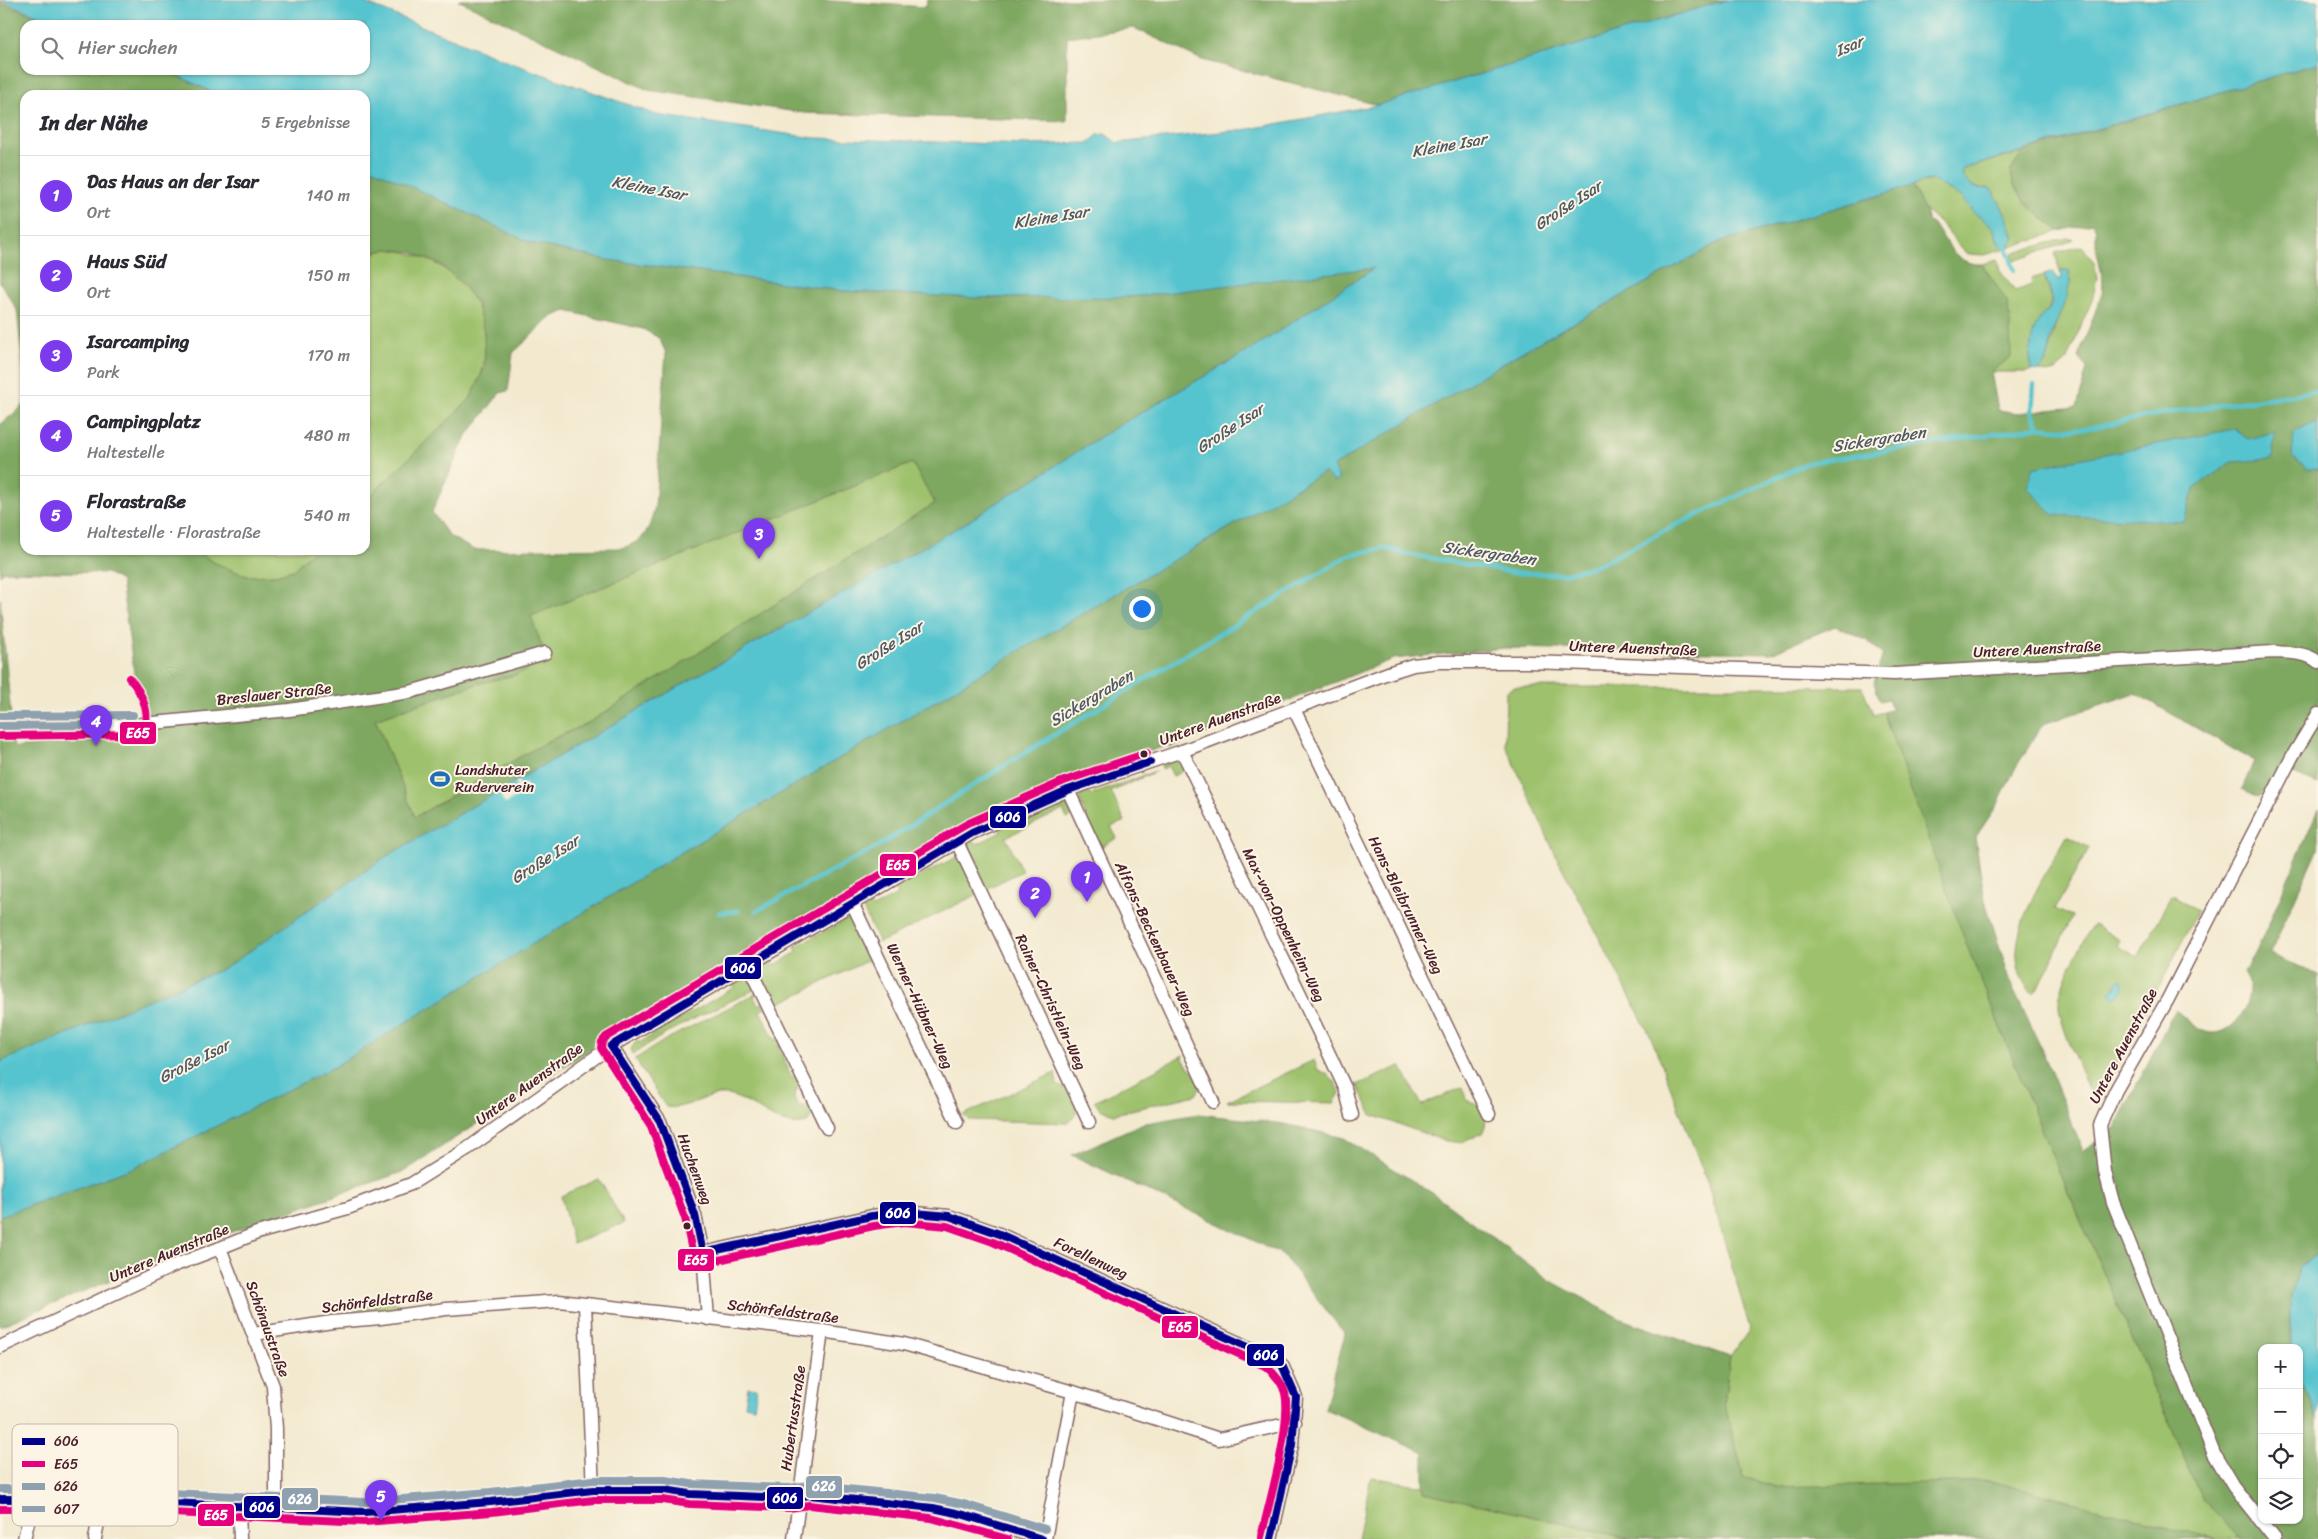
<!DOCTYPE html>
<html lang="de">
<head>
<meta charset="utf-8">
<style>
	:root { --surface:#fff; --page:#f2f2f3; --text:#2b2b33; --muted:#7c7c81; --line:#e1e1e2; --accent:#7c3aed }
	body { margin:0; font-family:Sriracha,sans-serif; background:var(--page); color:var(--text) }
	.controls { position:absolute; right:15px; bottom:15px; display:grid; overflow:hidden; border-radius:10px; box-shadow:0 1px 4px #0004 }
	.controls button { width:45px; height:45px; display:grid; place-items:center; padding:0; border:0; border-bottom:1px solid var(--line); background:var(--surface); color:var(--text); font:25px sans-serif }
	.you { position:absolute; left:1141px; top:608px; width:18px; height:18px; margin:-12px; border:4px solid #fff; border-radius:50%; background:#1a73e8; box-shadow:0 0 0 8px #1a73e833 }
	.badge { display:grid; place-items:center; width:32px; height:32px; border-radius:50%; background:var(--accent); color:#fff; font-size:16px; font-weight:700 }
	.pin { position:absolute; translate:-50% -41px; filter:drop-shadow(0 1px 2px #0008) }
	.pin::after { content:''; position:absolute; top:26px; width:18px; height:15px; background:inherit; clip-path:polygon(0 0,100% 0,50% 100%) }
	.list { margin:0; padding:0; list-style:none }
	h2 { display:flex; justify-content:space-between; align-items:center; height:65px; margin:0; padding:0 20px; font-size:21px }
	h2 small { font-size:16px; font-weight:400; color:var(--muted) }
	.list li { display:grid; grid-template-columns:32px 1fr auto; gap:15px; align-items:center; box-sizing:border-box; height:80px; padding:0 20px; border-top:1px solid var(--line) }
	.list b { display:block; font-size:19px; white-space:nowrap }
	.list p { margin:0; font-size:16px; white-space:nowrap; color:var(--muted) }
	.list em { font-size:16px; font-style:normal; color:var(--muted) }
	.icon { flex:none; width:28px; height:28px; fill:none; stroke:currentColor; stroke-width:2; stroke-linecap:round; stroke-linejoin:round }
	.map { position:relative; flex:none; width:2318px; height:1539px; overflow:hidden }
	.search { position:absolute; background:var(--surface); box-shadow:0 1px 4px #0004; left:20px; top:20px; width:350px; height:55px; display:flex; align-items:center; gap:12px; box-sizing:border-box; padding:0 18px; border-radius:15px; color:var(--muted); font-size:19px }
	.panel { position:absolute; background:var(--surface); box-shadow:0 1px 4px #0004; left:20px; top:90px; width:350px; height:465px; border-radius:15px }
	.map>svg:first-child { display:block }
</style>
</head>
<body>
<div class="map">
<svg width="2318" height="1539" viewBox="0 0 2318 1539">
	<rect width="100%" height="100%" fill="#fcf5e5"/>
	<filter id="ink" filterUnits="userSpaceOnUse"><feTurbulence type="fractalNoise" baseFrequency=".02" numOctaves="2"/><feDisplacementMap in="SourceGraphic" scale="10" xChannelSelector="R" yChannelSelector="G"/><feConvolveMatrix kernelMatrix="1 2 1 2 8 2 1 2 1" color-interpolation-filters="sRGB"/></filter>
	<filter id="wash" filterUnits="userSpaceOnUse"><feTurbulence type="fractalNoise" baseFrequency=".0096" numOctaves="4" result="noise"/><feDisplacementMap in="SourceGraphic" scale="20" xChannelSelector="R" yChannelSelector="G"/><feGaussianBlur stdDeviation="1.12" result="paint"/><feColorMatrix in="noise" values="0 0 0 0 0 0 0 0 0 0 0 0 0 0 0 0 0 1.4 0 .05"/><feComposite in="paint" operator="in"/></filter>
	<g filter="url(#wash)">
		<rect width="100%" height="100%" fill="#f2e9cf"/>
		<g fill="#9dc16c" stroke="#74704c">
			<path d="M2023,152L2010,172L2024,202L2060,231L2011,247L2010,242L2014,239L2007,217L1993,191L1989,188C1976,190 1960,184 1963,169Z"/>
			<path d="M1932,180L1961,197L1973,212L1993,227L1999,244L2004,249L1985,255L1966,254L1941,224L1925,211L1912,186Z"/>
			<path d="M2067,238L2074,240L2014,261L2012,253Z"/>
			<path d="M2082,246L2094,262L2097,278L2092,300L2066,361L2056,371L2047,373L2039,371C2054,351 2060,297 2064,270L2060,272L2055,253Z"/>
			<path d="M388,249C443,256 484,288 485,346C485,364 481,385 469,400C460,412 447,421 436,432C413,455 389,478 365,501V255Z"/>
			<path d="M1997,260L2000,271L2015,291L2032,285L2031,279L2044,275L2051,296L2049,311C2033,323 2028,351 2031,370L2027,372H1991L2006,301L1982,264Z"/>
			<path d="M912,463L936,503L588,723L546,742L415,817L375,719L480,683L515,675L545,653L530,616Z"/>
			<path d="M195,550H314L293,570L276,575L246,576L213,562Z"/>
			<path d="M1513,687H1862L1874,715L1884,712L2048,1146L2203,1500L2242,1539H2214L1777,1487L1744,1477L1724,1403L1730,1357L1750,1329L1707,1181L1651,1037L1556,856L1505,744L1506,692Z"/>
			<path d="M1173,761L1179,763L1185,770L1173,776L1168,766L1162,769L1161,765Z"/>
			<path d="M1156,771L1111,792L1125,821L1111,827L1117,838L1099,848L1079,799L1081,795L1089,791L1091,795Z"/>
			<path d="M1059,803L1067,805L1073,816L1067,819L1063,810L1006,837L1022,871L986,889L969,853L970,842L974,840L977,844L1001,832L999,827Z"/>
			<path d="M2067,836L2089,848L2055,909L2072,917L2038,989L2033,993C2026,988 2023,981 2020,974C2005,931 2047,873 2067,836Z"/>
			<path d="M958,856L978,894L879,943L863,909L870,905L873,908L897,895L895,890Z"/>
			<path d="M2173,894L2181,902L2198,911L2103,1094L2095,1098L2090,1094C2083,1075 2058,1022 2059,1004C2060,979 2082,946 2093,924L2120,940L2117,946L2138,957Z"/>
			<path d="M848,919H853L875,957L776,1005L758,969L770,962L773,966L797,952L795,947Z"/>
			<path d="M744,978L751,981L756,989C714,1009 671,1028 633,1054L631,1049L637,1040L639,1043L735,987L733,983Z"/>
			<path d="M757,993L754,997L758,1005L762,1003L765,1008L760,1011L775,1040L779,1038L782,1045L778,1047L792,1077L797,1075L800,1082L794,1097L798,1105L810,1108L813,1113L807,1123C777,1131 755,1100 728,1095C707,1092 686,1111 666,1107L635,1059L667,1039Z"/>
			<path d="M1184,1055L1183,1059L1189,1068L1195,1072L1200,1088L1196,1095L1114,1114L1102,1110L1094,1102Z"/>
			<path d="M1314,1060L1318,1070C1330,1075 1336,1080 1340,1093L1334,1103L1227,1101Z"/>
			<path d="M1400,1066L1422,1105L1463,1087L1466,1100L1481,1105C1486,1116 1488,1122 1482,1133L1462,1143L1446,1141L1372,1115L1357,1085Z"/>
			<path d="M1055,1073L1057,1085C1060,1087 1066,1088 1069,1091C1080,1100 1080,1116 1067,1123L968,1120L963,1115Z"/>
			<path d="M599,1179L624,1223L573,1244L561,1196Z"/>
			<path d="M386,1300L399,1304L400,1308L353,1313L366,1304Z"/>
			<path d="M1371,1477L1424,1486V1492L1631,1539H1358Z"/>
		</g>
		<g fill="#7ea760" stroke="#646346" fill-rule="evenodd">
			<path d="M458,0H816L926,7L927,0H1726L1378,105L1202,60L1134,28L1067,37V121L804,113L648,90Z"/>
			<path d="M0,2L62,25H25V70H166L218,95H25V386L17,310L0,282Z"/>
			<path d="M2318,63V784L2288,772L2259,797L2242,789L2254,761L2135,693L2043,724L2016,767L1998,804L1975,838L1985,901L2012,986L2042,1050L2083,1151L2116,1127L2175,1009C2182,1015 2190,1024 2199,1029C2225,1044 2248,1015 2249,990C2250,984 2245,977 2243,972L2256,953L2318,809V847L2270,954L2318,975V1252L2299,1269L2291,1296V1348H2262V1520H2299V1375L2318,1419V1539H2242L2203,1500L2048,1146L1965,941L1885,718L1884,712L1892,709L1888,699L1880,701L1874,683L1883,654L1866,640L1835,626L1771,653L1505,648L1393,659L1169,748L1168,745L1145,753L1143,749L1132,753V757L1121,761L1122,765L1070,782L969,828L862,891L733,958L638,1018L405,1171L203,1242L0,1326V1216L133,1168L334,1067L677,855L1024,648L1324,472L1334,482L1339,479L1334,466L1523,351L1719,242L1912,186L1925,211L1928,222L1934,225C1950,245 1955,265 1982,264L2007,301L2010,322L2011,357L1991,372L1998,410L2018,413L2077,407L2087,368L2079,359L2080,352L2102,294L2103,281L2096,247V230L2092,223L2060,231C2036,212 2019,203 2010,172L2023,152Z"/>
			<path d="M365,165L531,243L608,260L844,291L977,298L1130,297L1375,267L1255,347L1108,432L964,524L671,691L382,859L227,967L0,1062V599L14,748L143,736L121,581L107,573L3,571L0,575V425L25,404V550H195L213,562L246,576L276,575L293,570L314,550H365V501L470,399L485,366L484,332L477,304L462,284L441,265L412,252L388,249L365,255ZM566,311L643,329L659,338L666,353L655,507C648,531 647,539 623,548L474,550L449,536L432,512L465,438L500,393L508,391L513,353L551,317ZM912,463L935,503L588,723L546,742L415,817L375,719L480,683L515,675L547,661L531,616Z"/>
			<path d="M1198,1114L1285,1124L1344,1138L1437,1196L1551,1281L1621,1319L1730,1357L1724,1403L1744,1477L1777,1487L1990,1481L2216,1539H1631L1424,1492V1453L1325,1409L1345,1334L1282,1254L1072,1155L1141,1124Z"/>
		</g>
		<g fill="#57c4cf" stroke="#50727d">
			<path d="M0,0H358L514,64L657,115L814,138L1028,145L1088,143L1098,135L1105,134L1117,143L1249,129L1378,105L1726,0H2318V63L1963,169L1962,174C1967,186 1976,190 1989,188L1993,191L2007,217L2014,239L2010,242L2011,247L2004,249L1999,244L1993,227L1973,212L1961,197L1932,180L1719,242L1523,351L1334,466L1339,479L1334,482L1324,472L1024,648L677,855L334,1067L133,1168L0,1216V1062L227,967L382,859L671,691L964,524L1108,432L1255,347L1374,268L1130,297L977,298L844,291L608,260L531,243L365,165V95H218L166,70H365V25H62Z"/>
			<path d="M2069,270L2070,282L2067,296L2051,336L2047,360L2039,371L2031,370C2028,356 2031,329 2041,317C2046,311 2051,310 2052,301C2052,293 2047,282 2044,275L2054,272L2056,278L2060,279L2062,277L2060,272Z"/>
			<path d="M2318,423V469H2309L2292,457L2294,433L2312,424Z"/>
			<path d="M2235,429L2247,439L2275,432L2272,459L2232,462L2194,488L2184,522L2053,515L2028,488L2032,468Z"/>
			<path d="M2119,980L2123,981C2126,988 2122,996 2114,998L2110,992L2115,988L2116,982Z"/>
			<path d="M2318,1252V1419L2299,1375V1348H2291V1296L2299,1269Z"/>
			<path d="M748,1387L757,1388L754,1407L745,1405Z"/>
		</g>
		<path fill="#f2e9cf" d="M518,781L521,786L525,783L529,790L505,804L501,797L506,794L503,789L506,787L509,792L517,787L515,783Z"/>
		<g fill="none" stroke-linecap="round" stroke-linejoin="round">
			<g stroke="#57c4cf" stroke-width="4.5">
				<path d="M2006,245L2014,270"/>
				<path d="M2034,385L2032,412L2039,427"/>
				<path d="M756,911L879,846L1005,765L1349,555L1385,548L1406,554L1516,573L1564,574L1598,565L1674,526L1807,463L2039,427C2080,435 2119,421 2159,414C2212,406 2265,399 2318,391"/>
				<path d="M719,913L738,911"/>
			</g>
		</g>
	</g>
	<g filter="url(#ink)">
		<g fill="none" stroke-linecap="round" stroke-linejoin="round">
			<defs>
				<g id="minor">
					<path d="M1294,709L1489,1114"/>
					<path d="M0,726L133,725L289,710L410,692L545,653"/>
					<path d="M1182,751L1324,1043L1345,1088L1352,1115"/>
					<path d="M1068,790L1213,1102"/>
					<path d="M957,842L1089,1122"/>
					<path d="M853,905L957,1122"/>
					<path d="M748,965L827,1128"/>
					<path d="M611,1046L660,1121L695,1215L703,1253L708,1319"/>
					<path d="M220,1248L273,1386L276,1429V1508"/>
					<path d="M703,1253L872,1216L904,1212L949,1216L997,1233L1270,1357L1282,1365L1296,1397L1292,1445L1271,1539"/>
					<path d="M585,1305L593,1490"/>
					<path d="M254,1334L332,1322L381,1318L446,1309L559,1301L822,1331L904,1344L1073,1392L1219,1439L1295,1422"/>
					<path d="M0,1347L173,1266L220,1248L257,1233L348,1208L411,1184L467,1149L611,1046L972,833L1068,790L1182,751L1388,673L1413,665L1439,662H1529L1895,674L2274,652C2289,653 2306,652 2318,662"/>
					<path d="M0,1499H86L365,1512L491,1502L593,1490H664L690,1494L789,1498L809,1495L933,1508L961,1514L1042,1539"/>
					<path d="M239,1506L240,1539"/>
					<path d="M24,1539L34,1498"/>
					<path d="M95,1539L102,1500"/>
					<path d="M794,1539L822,1331"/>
					<path d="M1045,1539L1073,1392"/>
					<path d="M2275,1539L2233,1486L2214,1454L2113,1202L2105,1172L2100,1125L2116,1090L2168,999L2292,757L2318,714"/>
				</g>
			</defs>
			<use href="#minor" stroke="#856664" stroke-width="15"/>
			<use href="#minor" stroke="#fff" stroke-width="12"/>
			<defs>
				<g id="bus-1">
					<path d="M611,1046L972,833L1068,790L1150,762"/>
					<path d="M611,1046L660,1121L695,1215L703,1253"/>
					<path d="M703,1253L872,1216L904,1212L949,1216L997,1233L1270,1357L1282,1365L1296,1397L1292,1445L1271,1539"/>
					<path d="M0,1499H86L365,1512L491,1502L593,1490H664L690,1494L789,1498L809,1495L933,1508L961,1514L1042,1539"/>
				</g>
				<g id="bus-2">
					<path d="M0,736L137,734C157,721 141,691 129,678"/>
					<path d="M1147,753L1064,781L967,824L606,1037L602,1042L601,1048L651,1126L685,1218L693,1256L698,1262L705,1263L874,1226L904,1222L947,1226L993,1242L1265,1366C1274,1373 1282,1382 1285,1393C1292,1423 1269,1504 1261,1537"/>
					<path d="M0,1509H86L365,1522L492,1512L594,1500H663L690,1504L789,1508L809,1505L931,1518L1008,1539"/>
				</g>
				<g id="bus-3">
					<path d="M0,716L133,715"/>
					<path d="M0,1489H86L365,1502L490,1492L593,1480H665L691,1484L788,1488L809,1485L935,1498L964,1504L1045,1529"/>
				</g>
				<path id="bus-4" d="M0,726L93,725"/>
			</defs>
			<use href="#bus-1" stroke="#fcf5e5" stroke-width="11"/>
			<use href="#bus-2" stroke="#fcf5e5" stroke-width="11"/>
			<use href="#bus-3" stroke="#fcf5e5" stroke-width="11"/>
			<use href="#bus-4" stroke="#fcf5e5" stroke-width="11"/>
			<use href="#bus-1" stroke="#00008b" stroke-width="8"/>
			<use href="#bus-2" stroke="#e5007d" stroke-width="8"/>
			<use href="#bus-3" stroke="#8fa0ae" stroke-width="8"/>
			<use href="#bus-4" stroke="#8fa0ae" stroke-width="8"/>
		</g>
	</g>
	<defs>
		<symbol id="stadium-bare" viewBox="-9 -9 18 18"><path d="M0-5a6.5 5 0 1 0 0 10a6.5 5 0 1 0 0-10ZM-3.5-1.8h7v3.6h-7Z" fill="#1f6fb2" stroke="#fcf5e5" stroke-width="2.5" paint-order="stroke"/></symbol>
	</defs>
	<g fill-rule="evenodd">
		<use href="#stadium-bare" x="426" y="765" width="28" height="28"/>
	</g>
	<g fill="#4a1f2b" stroke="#fcf5e5" stroke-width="2">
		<circle cx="1144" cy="754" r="4.5"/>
		<circle cx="687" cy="1226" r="4.5"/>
	</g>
	<g text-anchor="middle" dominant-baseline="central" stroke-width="4" stroke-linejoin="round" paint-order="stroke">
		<g font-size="15" fill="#4a1f2b" stroke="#fcf5e5">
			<text transform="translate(1633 648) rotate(2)">Untere Auenstraße</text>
			<text transform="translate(2037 649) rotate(-3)">Untere Auenstraße</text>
			<text transform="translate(274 694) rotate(-6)">Breslauer Straße</text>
			<text transform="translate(1220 719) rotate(-20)">Untere Auenstraße</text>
			<text transform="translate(1406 905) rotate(64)">Hans-Bleibrunner-Weg</text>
			<text transform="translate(1284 925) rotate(64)">Max-von-Oppenheim-Weg</text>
			<text transform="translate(1155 939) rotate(65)">Alfons-Beckenbauer-Weg</text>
			<text transform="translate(1051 1002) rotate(65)">Rainer-Christlein-Weg</text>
			<text transform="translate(920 1006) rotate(65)">Werner-Hübner-Weg</text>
			<text transform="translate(2123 1046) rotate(-62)">Untere Auenstraße</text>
			<text transform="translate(529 1084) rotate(-36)">Untere Auenstraße</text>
			<text transform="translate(695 1169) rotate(70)">Huchenweg</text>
			<text transform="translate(169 1253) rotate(-23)">Untere Auenstraße</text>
			<text transform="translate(1091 1258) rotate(25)">Forellenweg</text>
			<text transform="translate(377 1301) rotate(-7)">Schönfeldstraße</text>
			<text transform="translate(783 1311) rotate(7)">Schönfeldstraße</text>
			<text transform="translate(268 1329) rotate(70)">Schönaustraße</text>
			<text transform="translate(793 1418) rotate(-82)">Hubertusstraße</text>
		</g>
		<g font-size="15" fill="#4a1f2b" stroke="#fcf5e5" text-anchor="start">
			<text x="455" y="770">Landshuter<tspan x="455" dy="17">Ruderverein</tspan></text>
		</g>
		<g font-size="16" font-style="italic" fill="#4f5964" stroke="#fcf5e5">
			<text transform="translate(1849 46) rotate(-23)">Isar</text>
			<text transform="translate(1449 145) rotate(-10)">Kleine Isar</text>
			<text transform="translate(649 188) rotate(11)">Kleine Isar</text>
			<text transform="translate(1568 205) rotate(-33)">Große Isar</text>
			<text transform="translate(1051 217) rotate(-9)">Kleine Isar</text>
			<text transform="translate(1230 428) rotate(-33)">Große Isar</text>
			<text transform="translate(1879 439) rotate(-9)">Sickergraben</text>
			<text transform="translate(1489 553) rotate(8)">Sickergraben</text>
			<text transform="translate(889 645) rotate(-32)">Große Isar</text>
			<text transform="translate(1091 698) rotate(-31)">Sickergraben</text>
			<text transform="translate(545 859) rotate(-32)">Große Isar</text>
			<text transform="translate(194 1061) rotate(-27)">Große Isar</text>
		</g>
	</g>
	<rect x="12" y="1424" width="166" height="102" rx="8" fill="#fcf5e5" stroke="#c7b5ad" stroke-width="1"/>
	<rect x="22" y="1438" width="23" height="7" fill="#00008b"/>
	<rect x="22" y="1461" width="23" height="6" fill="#e5007d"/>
	<rect x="22" y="1483" width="23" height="7" fill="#8fa0ae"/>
	<rect x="22" y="1506" width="23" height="6" fill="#8fa0ae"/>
	<g font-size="14" fill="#4a1f2b">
		<text x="54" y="1446">606</text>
		<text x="54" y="1469">E65</text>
		<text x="54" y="1491">626</text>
		<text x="54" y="1514">607</text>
	</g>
	<g stroke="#fcf5e5" stroke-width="2">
		<rect x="119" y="721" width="38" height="24" rx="5" fill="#e5007d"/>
		<rect x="989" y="805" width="38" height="24" rx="5" fill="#00008b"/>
		<rect x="879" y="853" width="38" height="24" rx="5" fill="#e5007d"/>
		<rect x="724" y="956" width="38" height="24" rx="5" fill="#00008b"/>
		<rect x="879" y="1201" width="38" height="24" rx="5" fill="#00008b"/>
		<rect x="677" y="1248" width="38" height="24" rx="5" fill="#e5007d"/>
		<rect x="1161" y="1315" width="38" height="24" rx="5" fill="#e5007d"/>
		<rect x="1246" y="1343" width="39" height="24" rx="5" fill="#00008b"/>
		<rect x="805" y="1475" width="38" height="24" rx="5" fill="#8fa0ae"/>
		<rect x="766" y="1486" width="38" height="24" rx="5" fill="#00008b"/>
		<rect x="281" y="1487" width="38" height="24" rx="5" fill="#8fa0ae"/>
		<rect x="243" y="1495" width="38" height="24" rx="5" fill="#00008b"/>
		<rect x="197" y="1503" width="38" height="24" rx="5" fill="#e5007d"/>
	</g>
	<g font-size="14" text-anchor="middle" font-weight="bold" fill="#fff">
		<text x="138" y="738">E65</text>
		<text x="1008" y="822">606</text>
		<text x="898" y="870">E65</text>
		<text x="743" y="973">606</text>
		<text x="898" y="1218">606</text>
		<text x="696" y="1265">E65</text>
		<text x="1180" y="1332">E65</text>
		<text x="1266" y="1360">606</text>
		<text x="824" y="1491">626</text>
		<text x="785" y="1503">606</text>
		<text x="300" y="1504">626</text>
		<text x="262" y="1512">606</text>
		<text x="216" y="1520">E65</text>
	</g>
</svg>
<div class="controls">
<button>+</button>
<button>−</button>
<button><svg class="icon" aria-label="locate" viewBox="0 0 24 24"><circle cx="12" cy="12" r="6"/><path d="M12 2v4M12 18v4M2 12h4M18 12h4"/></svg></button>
<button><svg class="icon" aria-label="layers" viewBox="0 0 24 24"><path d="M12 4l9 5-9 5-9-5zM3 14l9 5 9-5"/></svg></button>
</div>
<div class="you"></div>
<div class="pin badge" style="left:1087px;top:902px">1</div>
<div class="pin badge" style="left:1035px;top:918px">2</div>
<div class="pin badge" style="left:759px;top:559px">3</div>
<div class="pin badge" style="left:96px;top:746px">4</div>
<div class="pin badge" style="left:381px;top:1521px">5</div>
<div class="search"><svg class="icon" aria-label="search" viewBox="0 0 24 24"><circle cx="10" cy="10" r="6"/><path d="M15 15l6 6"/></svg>Hier suchen</div>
<section class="panel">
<h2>In der Nähe<small>5 Ergebnisse</small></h2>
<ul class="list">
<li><span class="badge">1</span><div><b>Das Haus an der Isar</b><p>Ort</p></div><em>140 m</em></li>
<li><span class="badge">2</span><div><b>Haus Süd</b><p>Ort</p></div><em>150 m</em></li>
<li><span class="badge">3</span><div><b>Isarcamping</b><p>Park</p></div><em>170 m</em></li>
<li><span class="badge">4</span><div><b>Campingplatz</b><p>Haltestelle</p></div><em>480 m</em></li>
<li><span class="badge">5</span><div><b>Florastraße</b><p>Haltestelle · Florastraße</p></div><em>540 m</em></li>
</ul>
</section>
</div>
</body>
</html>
